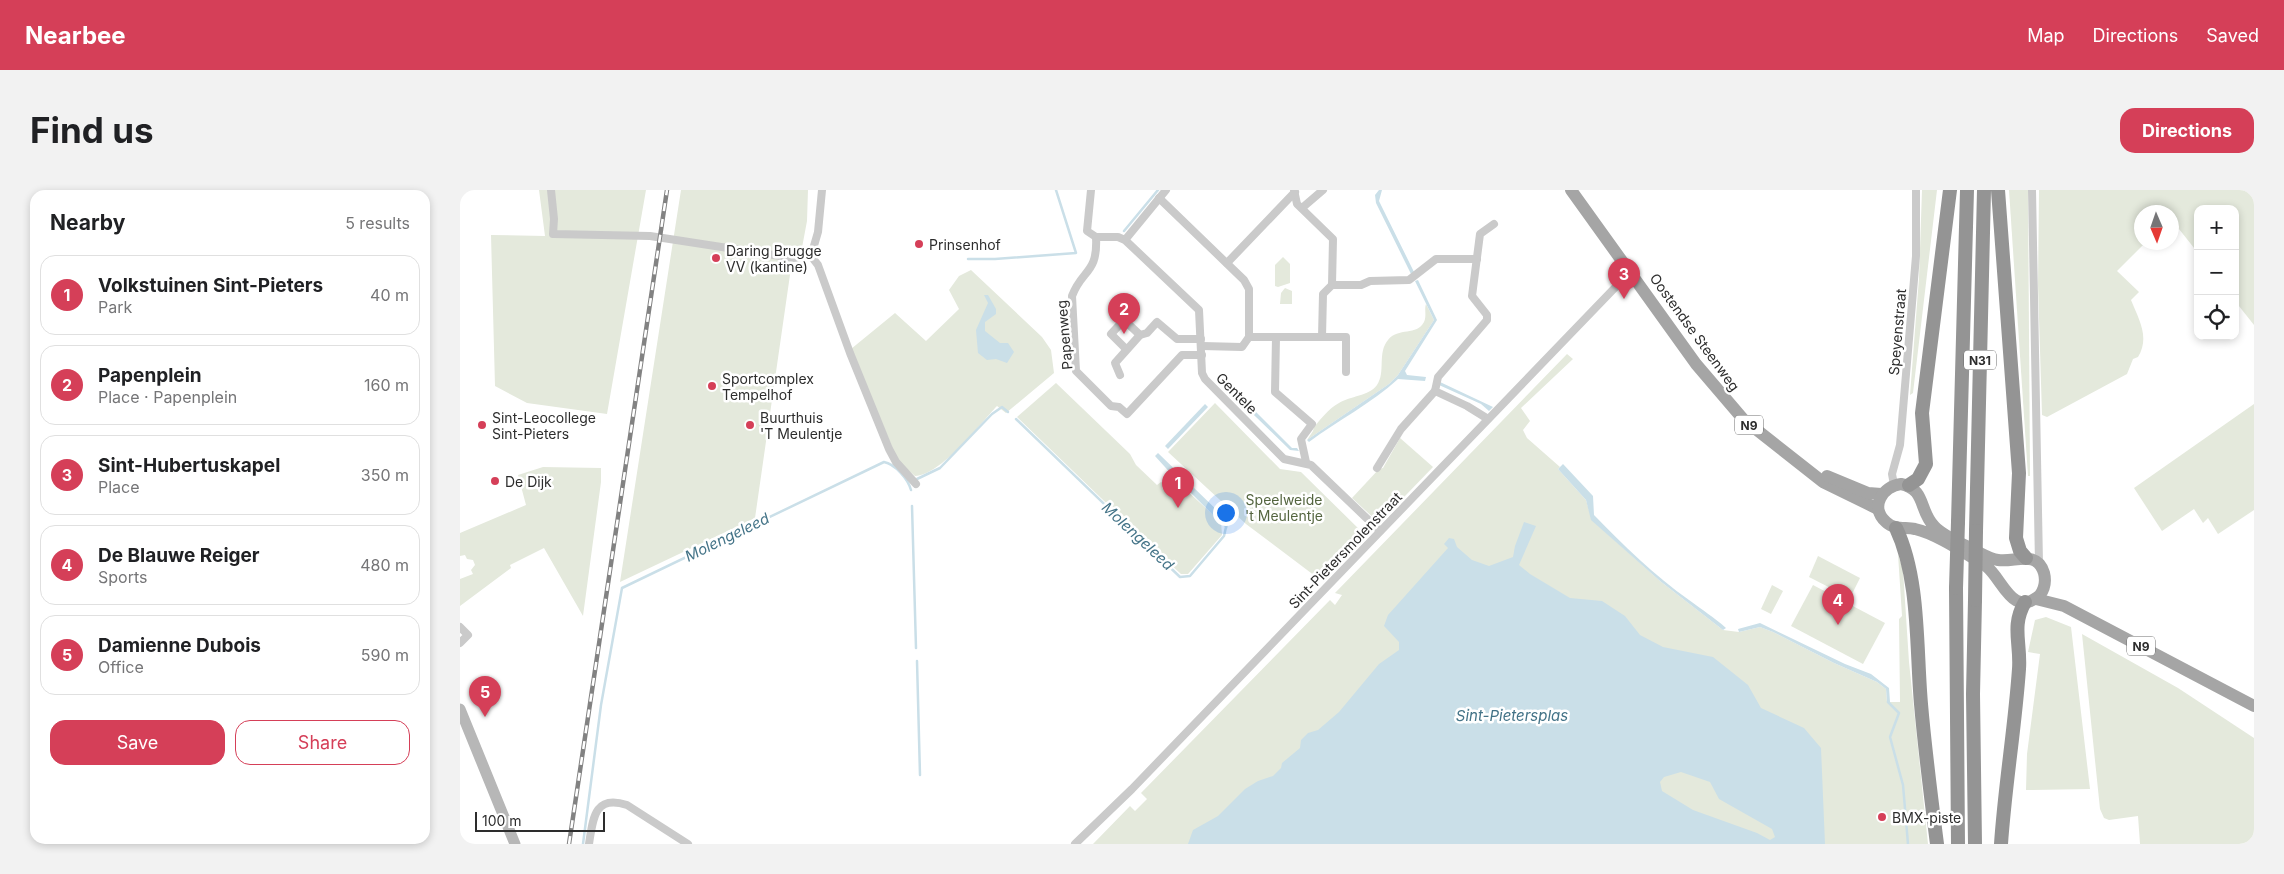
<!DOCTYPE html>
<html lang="en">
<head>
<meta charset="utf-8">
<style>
	:root { --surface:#fff; --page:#f2f2f2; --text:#202124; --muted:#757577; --line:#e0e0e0; --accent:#d53f58 }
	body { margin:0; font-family:Inter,sans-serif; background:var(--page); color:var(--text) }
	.controls { position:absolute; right:15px; top:15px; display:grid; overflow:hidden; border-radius:10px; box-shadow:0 2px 8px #0003 }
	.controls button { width:45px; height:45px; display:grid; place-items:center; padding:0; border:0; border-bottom:1px solid var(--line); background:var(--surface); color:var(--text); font:25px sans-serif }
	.compass { position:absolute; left:1674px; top:15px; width:45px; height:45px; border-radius:50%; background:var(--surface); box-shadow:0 2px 8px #0003; rotate:178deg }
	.scale { position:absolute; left:15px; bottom:12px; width:130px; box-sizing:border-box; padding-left:5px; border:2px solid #2d2d2d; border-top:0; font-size:14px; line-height:18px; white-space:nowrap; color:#2d2d2d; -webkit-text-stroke:4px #fff; paint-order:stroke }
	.you { position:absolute; left:765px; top:322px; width:18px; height:18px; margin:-12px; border:4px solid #fff; border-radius:50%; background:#1a73e8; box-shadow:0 0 0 8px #1a73e833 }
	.badge { display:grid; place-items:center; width:32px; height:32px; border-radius:50%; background:var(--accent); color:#fff; font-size:16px; font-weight:700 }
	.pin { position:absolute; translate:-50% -41px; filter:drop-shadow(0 1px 2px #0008) }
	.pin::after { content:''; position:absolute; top:26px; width:18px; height:15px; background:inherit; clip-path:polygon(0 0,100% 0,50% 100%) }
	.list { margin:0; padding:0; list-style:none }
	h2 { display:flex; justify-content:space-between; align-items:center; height:65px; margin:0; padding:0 20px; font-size:21px }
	h2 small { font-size:16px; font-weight:400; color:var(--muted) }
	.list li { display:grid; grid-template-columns:32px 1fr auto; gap:15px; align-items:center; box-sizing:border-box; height:80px; margin:0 10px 10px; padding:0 10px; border:1px solid var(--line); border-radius:15px }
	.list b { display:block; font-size:19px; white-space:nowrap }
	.list p { margin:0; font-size:16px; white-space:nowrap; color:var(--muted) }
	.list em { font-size:16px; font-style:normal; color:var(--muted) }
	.actions { display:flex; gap:10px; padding:15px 20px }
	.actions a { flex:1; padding:11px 0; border:1px solid var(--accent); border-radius:15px; text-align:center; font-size:18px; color:var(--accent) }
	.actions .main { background:var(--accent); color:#fff }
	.icon { flex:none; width:28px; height:28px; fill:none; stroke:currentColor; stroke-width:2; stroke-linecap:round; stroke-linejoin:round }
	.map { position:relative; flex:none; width:1794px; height:654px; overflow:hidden; border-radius:15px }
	header { display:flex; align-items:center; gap:30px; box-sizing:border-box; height:70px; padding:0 25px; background:var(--accent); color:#fff }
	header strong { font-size:24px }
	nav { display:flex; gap:28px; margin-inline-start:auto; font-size:18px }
	.intro { display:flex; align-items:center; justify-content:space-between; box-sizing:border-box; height:120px; padding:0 30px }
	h1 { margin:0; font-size:35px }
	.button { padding:12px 22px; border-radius:15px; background:var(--accent); color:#fff; font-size:18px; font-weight:700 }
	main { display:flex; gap:30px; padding:0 30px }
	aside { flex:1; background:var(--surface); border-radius:15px; box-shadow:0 2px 8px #0003 }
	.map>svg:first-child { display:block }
</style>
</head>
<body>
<header>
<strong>Nearbee</strong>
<nav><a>Map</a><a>Directions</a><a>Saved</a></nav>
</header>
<div class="intro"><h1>Find us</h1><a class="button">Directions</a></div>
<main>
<aside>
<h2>Nearby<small>5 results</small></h2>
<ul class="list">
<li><span class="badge">1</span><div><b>Volkstuinen Sint-Pieters</b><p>Park</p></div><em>40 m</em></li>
<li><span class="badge">2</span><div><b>Papenplein</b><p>Place · Papenplein</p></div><em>160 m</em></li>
<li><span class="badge">3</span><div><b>Sint-Hubertuskapel</b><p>Place</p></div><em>350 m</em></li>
<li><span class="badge">4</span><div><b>De Blauwe Reiger</b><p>Sports</p></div><em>480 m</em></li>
<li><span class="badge">5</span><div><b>Damienne Dubois</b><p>Office</p></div><em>590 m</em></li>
</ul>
<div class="actions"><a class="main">Save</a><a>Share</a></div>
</aside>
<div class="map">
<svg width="1794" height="654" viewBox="0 0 1794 654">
	<rect width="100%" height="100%" fill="#fff"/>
	<g fill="#e4e9dc">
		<path d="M79,0H186L147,224L67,213L35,196L31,45L85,46Z"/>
		<path d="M221,0H348L347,31L341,63L333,64L295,328L160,392Z"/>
		<path d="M1462,0H1477L1453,203L1450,205L1459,88Z"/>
		<path d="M1549,0H1568L1570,286H1568Z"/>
		<path d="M1579,0H1794V135L1775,111V19H1738V63L1719,39L1712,45V22H1682V52L1685,53L1657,81L1679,102L1671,110C1679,130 1690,147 1678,167L1673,169L1667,184L1587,227L1582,225L1578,95Z"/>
		<path d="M823,67L830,74V93L818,97L815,96V75Z"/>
		<path d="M511,80L582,147L591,160L594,183L546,223L537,216C519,235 481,285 455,286L438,271L391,159L435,123L466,151L499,119L489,100L499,86Z"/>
		<path d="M825,98L832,101V114H820L821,103Z"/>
		<path d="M966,114L974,130L938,185L929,194L847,250L853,241L854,237C861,229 869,218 879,213C890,206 909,206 917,195C926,182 917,163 928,150C938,137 957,146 964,132C967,126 964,119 966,114Z"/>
		<path d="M1107,164L1113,169L1061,218L1070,231L1063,240L1067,248L1100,277L1098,279L1126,310L1132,330L1200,391L1263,440L1279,442L1300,437L1313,442L1374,473L1417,492L1426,499L1427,512H1440L1439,429L1442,426L1438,364L1443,380L1449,472L1468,654H633L670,616L675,621L687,609L681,603L870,410L875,415L882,405L875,403Z"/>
		<path d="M596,193L670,264L676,275L697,295L701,292L704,294L702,298L712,306L716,301L719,303L725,299L761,332L762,345L728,384H721L697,362L557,227Z"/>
		<path d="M755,213L820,279L841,282L902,342L859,389L786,334L708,262Z"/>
		<path d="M1794,214V320L1758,344L1748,328L1743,333L1734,319L1702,341L1674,298Z"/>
		<path d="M940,248L973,277L919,333L892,308L919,279L923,278Z"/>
		<path d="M83,277L141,278V292L123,426L84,358L50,375L51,378L0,416V389L13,384L11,380L15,375L13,370L7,369L5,365L0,366V343L66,315L58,285Z"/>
		<path d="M1358,366L1400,388L1390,408L1349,387Z"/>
		<path d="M1312,395L1323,401L1311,424L1301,419Z"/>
		<path d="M1353,395L1425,433L1403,474L1331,436Z"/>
		<path d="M1586,427L1611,437L1630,599L1566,600L1567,564L1580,464L1568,462L1575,430Z"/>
		<path d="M1622,444L1718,498L1794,548V654H1680L1678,626L1649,630L1644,628L1640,619Z"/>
	</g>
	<g fill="#cadfe8" fill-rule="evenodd">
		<path d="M919,0H922L919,11L954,82L951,84L916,13L915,5Z"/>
		<path d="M958,90L977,130L945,181L947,185L966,187L965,191L938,189C911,214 878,230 849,252L847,250L929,194L938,185L974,130L955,91Z"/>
		<path d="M524,105H528L536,119V124L525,132V141L540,153H548L554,162L547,173L536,169L527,170L518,163L516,140L528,113Z"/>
		<path d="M980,192L1033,217L1029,221L1021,214L979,195Z"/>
		<path d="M767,193L832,258H837L839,261L830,260L764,196Z"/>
		<path d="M745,214L748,217L708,259L705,256Z"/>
		<path d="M698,263L765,328L768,334L767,339L723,295L713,298L711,295L714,287L695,266Z"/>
		<path d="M1103,274L1133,306L1134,325C1163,355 1195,386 1229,410C1242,420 1254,427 1266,438L1263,440L1200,391L1131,330L1126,310L1098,279Z"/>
		<path d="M1064,332L1076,336L1059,375L1070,384L1110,408L1142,411L1165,426L1180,445L1203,457L1253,467L1288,495L1301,518L1344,538L1361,558L1365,654H728L733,640L758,626L785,599L798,591L813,586L821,578L822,573L840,558L841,550L848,543L858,540L879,522L919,474L939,460V452L924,436L928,425L988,358L984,354L989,348L994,349L997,357L1012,370L1029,376L1053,367L1055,356ZM1221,582L1250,592L1259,609L1312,639L1315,647L1310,650L1297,643L1233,620L1202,601L1200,592L1204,587Z"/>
		<path d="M1300,433L1385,474L1411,484L1429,498L1430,512H1427L1426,499L1417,492L1374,473L1313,442L1300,437L1279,442L1278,439Z"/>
	</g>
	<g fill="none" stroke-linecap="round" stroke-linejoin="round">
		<g stroke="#cadfe8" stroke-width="2.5">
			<path d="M664,41L698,0"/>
			<path d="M508,69H535L616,63L596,0"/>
			<path d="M556,229L720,387L730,386L764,346L766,337"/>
			<path d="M457,289L480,278L532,224L542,217L548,222"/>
			<path d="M452,316L456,458"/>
			<path d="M457,471L460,585"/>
			<path d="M1428,512L1439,523L1430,547L1443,595L1448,654"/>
			<path d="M123,654L141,515L162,398L424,272C435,274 448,289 451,300"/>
		</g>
		<g stroke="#cacaca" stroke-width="8">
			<path d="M91,0L94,29L93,44L190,46L333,68L351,66"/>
			<path d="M631,0L627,41L636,47C638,84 622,79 612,106L616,181L651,216L659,217L667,224L722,165H742"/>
			<path d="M834,0L837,14L873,49L872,95L863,104L862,147"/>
			<path d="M1572,0L1579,374"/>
			<path d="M699,8L784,90L789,99V147"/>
			<path d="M842,18L863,0"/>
			<path d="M636,47H658L665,50L739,120L742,183L745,189L824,269L851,275L920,341"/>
			<path d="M665,50L706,0"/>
			<path d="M351,66L358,75L390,163L429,259L436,272L456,294"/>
			<path d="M351,66L358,42L362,0"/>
			<path d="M767,73L835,2"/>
			<path d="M872,95H901L910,91L949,90L976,69H1017"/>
			<path d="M816,147L815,202L852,234L841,249L846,272"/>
			<path d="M742,156L782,157L789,147H886V182"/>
			<path d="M666,159L651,144L664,130L680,145"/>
			<path d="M660,185L655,173L680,145L687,143L697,132L717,149H741"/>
			<path d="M1028,229L1007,216L975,201L978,187L1027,130V125L1012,106L1020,44L1034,34"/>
			<path d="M917,278L941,239L975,201"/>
			<path d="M1434,295L1432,284L1440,255L1456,66V0"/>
			<path d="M0,437L8,445L0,453"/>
			<path d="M129,654C133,629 134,604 167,615L228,654"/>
			<path d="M615,654L672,599L1171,81"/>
		</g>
		<path stroke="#b7b7b7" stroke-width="11" d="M0,519L55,654"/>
		<g stroke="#a5a5a5" stroke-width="12">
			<path d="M1111,0L1236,174L1283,229L1363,292L1418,319"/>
			<path d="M1367,286L1408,303L1421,304"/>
			<path d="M1441,294C1466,299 1459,321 1474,336C1485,348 1506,355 1520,363C1526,366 1532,369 1538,370C1554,373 1577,359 1584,383C1586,391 1585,398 1580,405C1552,429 1543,389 1526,376C1506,364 1477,344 1455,339C1445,337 1434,340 1426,332C1409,317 1423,296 1441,294Z"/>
			<path d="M1576,409L1604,416L1794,516"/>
		</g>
		<g stroke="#949494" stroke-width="14">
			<path d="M1538,0L1559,283L1556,348L1560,361L1566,368"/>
			<path d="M1449,295L1458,289L1466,274L1462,223L1490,0"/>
			<path d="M1498,332L1507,0"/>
			<path d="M1436,338C1460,389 1456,457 1461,514C1465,561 1471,607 1477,654"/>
			<path d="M1516,341L1524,0"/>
			<path d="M1496,398L1498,654"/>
			<path d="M1515,654L1513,504L1515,410"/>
			<path d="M1541,654C1545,595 1555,537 1559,479C1561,453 1551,436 1565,412"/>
		</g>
		<defs>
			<path id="rail" d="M109,654L207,0"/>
		</defs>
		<use href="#rail" stroke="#828282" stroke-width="4.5"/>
		<use href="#rail" stroke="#fff" stroke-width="2.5" stroke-dasharray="8" stroke-linecap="butt"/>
		<g stroke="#949494" stroke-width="14">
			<path d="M1496,398L1498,332"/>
			<path d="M1515,410L1516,341"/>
		</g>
	</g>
	<g fill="#d53f58" stroke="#fff" stroke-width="2">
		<circle cx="459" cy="54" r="5"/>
		<circle cx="256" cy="68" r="5"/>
		<circle cx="252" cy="196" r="5"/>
		<circle cx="22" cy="235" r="5"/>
		<circle cx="290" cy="235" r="5"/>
		<circle cx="35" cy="291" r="5"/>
		<circle cx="1422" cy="627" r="5"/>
	</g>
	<g text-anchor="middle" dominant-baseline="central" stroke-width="5" stroke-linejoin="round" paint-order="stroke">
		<g fill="#fff" stroke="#6c6c6c" stroke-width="1">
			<rect x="1504" y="160.5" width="32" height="19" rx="4"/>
			<rect x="1275" y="225.5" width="28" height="19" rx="4"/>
			<rect x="1667" y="446.5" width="28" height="19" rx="4"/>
		</g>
		<g font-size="12" font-weight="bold" fill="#2d2d2d">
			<text x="1520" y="170">N31</text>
			<text x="1289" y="235">N9</text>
			<text x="1681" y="456">N9</text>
		</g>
		<g font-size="14" fill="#2d2d2d" stroke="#fff" text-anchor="start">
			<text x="469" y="54">Prinsenhof</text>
			<text x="266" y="60">Daring Brugge<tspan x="266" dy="16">VV (kantine)</tspan></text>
			<text x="262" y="188">Sportcomplex<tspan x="262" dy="16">Tempelhof</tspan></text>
			<text x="32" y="227">Sint-Leocollege<tspan x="32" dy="16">Sint-Pieters</tspan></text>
			<text x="300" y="227">Buurthuis<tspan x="300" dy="16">'T Meulentje</tspan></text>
			<text x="45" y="291">De Dijk</text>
			<text x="1432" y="627">BMX-piste</text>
		</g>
		<g font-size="14" fill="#2d2d2d" stroke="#fff">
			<text transform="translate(1235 142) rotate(54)">Oostendse Steenweg</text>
			<text transform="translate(1437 142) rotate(-85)">Speyenstraat</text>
			<text transform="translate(604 145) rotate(-95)">Papenweg</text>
			<text transform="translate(777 203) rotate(45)">Gentele</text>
			<text transform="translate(885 360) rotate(-46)">Sint-Pietersmolenstraat</text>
		</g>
		<g font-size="14" fill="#54653f" stroke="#fff">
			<text x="824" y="309">Speelweide<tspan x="824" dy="16">'t Meulentje</tspan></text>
		</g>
		<g font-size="15" font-style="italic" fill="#437387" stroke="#fff">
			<text transform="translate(678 346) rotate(43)">Molengeleed</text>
			<text transform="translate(267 347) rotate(-26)">Molengeleed</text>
			<text x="1052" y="525">Sint-Pietersplas</text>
		</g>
	</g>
</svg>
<div class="controls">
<button>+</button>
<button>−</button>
<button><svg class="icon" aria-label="locate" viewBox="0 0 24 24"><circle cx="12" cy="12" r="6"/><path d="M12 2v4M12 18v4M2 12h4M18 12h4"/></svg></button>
</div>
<svg class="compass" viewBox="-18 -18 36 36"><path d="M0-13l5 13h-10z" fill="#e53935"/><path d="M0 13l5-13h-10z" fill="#757577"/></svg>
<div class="scale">100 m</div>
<div class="you"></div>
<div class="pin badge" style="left:718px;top:318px">1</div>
<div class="pin badge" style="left:664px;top:144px">2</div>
<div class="pin badge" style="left:1164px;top:109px">3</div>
<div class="pin badge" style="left:1378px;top:435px">4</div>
<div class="pin badge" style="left:25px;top:527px">5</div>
</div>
</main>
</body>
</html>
